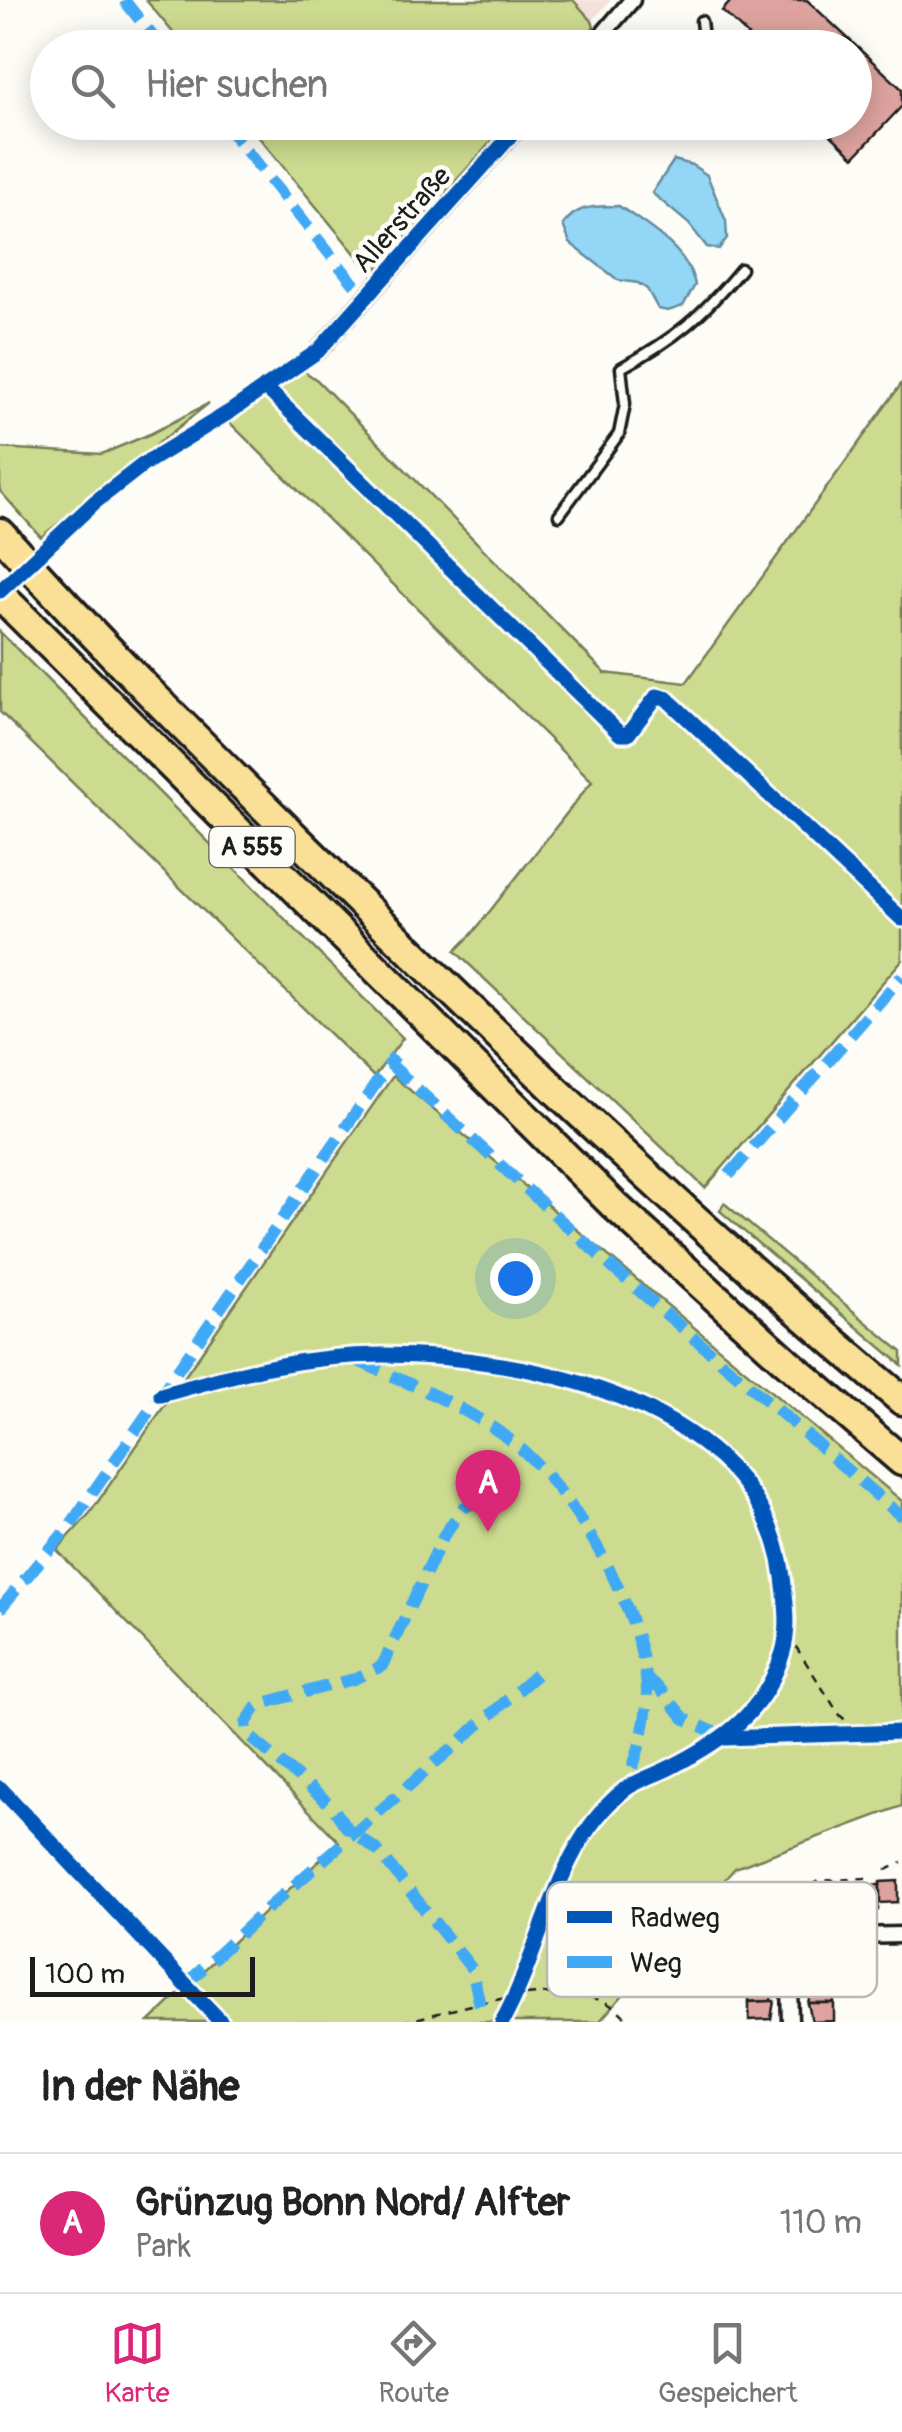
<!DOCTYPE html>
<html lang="de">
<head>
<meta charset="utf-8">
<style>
	:root { --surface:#fff; --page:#f6f6f6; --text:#222; --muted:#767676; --line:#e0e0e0; --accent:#db2777 }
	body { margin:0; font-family:Pangolin,sans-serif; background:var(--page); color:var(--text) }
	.scale { position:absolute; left:30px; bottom:25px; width:225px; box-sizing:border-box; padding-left:10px; border:5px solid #1c1c1c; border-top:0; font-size:28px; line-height:35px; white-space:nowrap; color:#1c1c1c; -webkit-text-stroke:8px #fdfcf7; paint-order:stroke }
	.you { position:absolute; left:515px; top:1278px; width:35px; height:35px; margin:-25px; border:8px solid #fff; border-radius:50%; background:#1a73e8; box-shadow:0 0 0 15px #1a73e833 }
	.badge { display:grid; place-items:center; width:65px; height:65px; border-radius:50%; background:var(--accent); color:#fff; font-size:32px; font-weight:700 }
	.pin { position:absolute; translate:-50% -82px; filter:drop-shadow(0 2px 5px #0008) }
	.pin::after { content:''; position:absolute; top:52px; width:35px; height:30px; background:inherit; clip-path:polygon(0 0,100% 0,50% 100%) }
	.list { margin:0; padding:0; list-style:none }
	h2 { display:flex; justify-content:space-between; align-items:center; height:130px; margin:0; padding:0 40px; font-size:42px }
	h2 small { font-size:32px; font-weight:400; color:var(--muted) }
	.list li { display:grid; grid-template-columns:65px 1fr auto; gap:30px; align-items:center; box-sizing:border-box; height:140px; padding:0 40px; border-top:2px solid var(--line) }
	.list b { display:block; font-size:38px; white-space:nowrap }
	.list p { margin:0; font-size:32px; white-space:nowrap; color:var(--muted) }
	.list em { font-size:32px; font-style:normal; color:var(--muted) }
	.icon { flex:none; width:55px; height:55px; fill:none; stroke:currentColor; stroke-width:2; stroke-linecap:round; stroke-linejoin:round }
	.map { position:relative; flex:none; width:902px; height:2022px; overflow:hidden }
	.search { position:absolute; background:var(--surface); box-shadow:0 5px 25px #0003; left:30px; right:30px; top:30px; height:110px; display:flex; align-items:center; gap:25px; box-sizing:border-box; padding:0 35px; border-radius:55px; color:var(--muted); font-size:38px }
	.sheet { height:270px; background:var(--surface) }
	nav { display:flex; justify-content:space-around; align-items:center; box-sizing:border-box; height:140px; border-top:2px solid var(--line); background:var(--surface); font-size:28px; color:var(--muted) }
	nav a { display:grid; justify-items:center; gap:5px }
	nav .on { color:var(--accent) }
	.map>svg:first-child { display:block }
</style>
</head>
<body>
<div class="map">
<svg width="902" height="2022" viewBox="0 0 902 2022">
	<rect width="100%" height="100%" fill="#fdfcf7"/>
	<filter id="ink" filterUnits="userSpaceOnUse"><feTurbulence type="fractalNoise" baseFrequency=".01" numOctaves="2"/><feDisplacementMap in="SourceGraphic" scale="20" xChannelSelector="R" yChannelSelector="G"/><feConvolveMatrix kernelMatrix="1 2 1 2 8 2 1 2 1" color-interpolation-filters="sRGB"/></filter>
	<g filter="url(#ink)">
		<path fill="#f4e1dc" d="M573,0H611L592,21Z"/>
		<g fill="#ccdb8f" stroke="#747c56" stroke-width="2.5">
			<path d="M146,0H573L592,21L594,27L575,47H185Z"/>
			<path d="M247,123H508L372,274Z"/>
			<path d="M301,369L317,380L605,673L686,683L902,383V960L705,1188L455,951L472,934L592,781L226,419Z"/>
			<path d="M209,403L41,537L0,491V448L102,454L150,434Z"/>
			<path d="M0,632L403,1038L374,1077L0,712Z"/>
			<path d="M393,1076L902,1501V1806L735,1868L599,2022H149L339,1842L57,1550L90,1513Z"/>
			<path d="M724,1203L902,1352V1365L720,1211Z"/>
		</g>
		<g fill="#94d6f5" stroke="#648c9e" stroke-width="2.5">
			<path d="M674,160L692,165L707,175L726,221L727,238L719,249L707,247L689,224L652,193Z"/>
			<path d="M619,206C647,226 687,248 695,285L683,306L668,311L658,309L647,289L638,283L618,280L570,243L563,225C578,204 594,207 619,206Z"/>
		</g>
		<g fill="#dea39e" stroke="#1c1c1c" stroke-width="2.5">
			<path d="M732,0H807L902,89V106L854,157L817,122H854V48H736L748,35L722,11Z"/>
			<path d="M898,1881V1902L880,1903V1882Z"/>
			<path d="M869,1885H880L878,1910H862L861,1889H869Z"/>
			<path d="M773,1983L771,2001L749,2002V1984Z"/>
			<path d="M812,1985H833L834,2003H808Z"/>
			<path d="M771,2001H774L771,2019L749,2020V2002Z"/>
			<path d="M808,2003H834V2021L812,2022Z"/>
		</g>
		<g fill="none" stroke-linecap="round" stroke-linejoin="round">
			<defs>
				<g id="lane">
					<path d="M701,21L704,48"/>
					<path d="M559,515L619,434L625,404L621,368C675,339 702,316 741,269"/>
				</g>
				<g id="street">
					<path d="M591,48L632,0"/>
					<path d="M318,351L523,122"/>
					<path d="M790,2022L788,1946L800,1937L902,1935"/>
				</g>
				<g id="highway">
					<path d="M0,533C108,654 224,767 339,881C521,1060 706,1236 902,1400"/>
					<path d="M0,595L614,1205L787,1362L902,1461"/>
				</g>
			</defs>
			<use href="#lane" stroke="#1c1c1c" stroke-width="15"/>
			<use href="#street" stroke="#1c1c1c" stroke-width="21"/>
			<use href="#highway" stroke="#1c1c1c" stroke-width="35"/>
			<g stroke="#1c1c1c" stroke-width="2.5" stroke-dasharray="8 8" stroke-linecap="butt">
				<path d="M787,1633L839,1714L859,1734"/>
				<path d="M886,1870L902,1863"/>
				<path d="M797,1892L819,1881L865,1878L873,1874"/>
				<path d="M402,2022C459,2010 589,1964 629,2022"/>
			</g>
			<use href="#lane" stroke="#fdfcf7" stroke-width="8"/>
			<use href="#street" stroke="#fdfcf7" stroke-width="14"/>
			<use href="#highway" stroke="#fadf96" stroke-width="28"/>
			<g stroke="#3fa9f5" stroke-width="12" stroke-dasharray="25 12" stroke-linecap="butt">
				<path d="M124,0L162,48"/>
				<path d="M223,122L359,290L367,295"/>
				<path d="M390,1064L615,1270L902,1517"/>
				<path d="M729,1175L902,976"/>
				<path d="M358,1361C412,1385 473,1409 519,1447C576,1496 637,1603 646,1678C651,1717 638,1753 625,1789"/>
				<path d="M0,1609L71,1524L395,1056"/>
				<path d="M646,1678L660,1689L685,1719L727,1738"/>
				<path d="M185,1985L259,1916L544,1668"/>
				<path d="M480,2005L472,1969L378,1851L346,1827L332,1806L254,1740L247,1733L246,1723L255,1709L264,1703L354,1679L382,1666L444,1535L463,1508L498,1491"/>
			</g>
			<defs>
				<g id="cycleway">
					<path d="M265,387L620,734H628L657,696L666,698L902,919"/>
					<path d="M0,591L95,502L144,464L231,411L318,351L523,122"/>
					<path d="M161,1395C238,1373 302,1355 383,1355C527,1355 761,1403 783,1577C786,1601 790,1628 783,1652C765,1712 724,1740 671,1767C656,1775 637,1780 624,1790C555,1845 543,1949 502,2022"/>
					<path d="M725,1738L902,1732"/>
					<path d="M0,1788L221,2022"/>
				</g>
			</defs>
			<use href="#cycleway" stroke="#fdfcf7" stroke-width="21"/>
			<use href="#cycleway" stroke="#0057b8" stroke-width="15"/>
		</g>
	</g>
	<g text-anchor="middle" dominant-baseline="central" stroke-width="9" stroke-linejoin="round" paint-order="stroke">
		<rect fill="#fdfcf7" stroke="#605f5e" stroke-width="2.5" x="209.5" y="827" width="85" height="40" rx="8"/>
		<g font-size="25" font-weight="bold" fill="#1c1c1c">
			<text x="252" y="847">A 555</text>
		</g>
		<g font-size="28" fill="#1c1c1c" stroke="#fdfcf7">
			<text transform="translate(402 220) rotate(-48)">Allerstraße</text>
		</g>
	</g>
	<rect x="547" y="1882" width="330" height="115" rx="15" fill="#fdfcf7" stroke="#bab9b5" stroke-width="2.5"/>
	<rect x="567" y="1911" width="45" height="12" fill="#0057b8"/>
	<rect x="567" y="1956" width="45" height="12" fill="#3fa9f5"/>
	<g font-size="28" fill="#1c1c1c">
		<text x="630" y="1927">Radweg</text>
		<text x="630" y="1972">Weg</text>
	</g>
</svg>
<div class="scale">100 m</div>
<div class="you"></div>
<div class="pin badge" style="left:488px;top:1532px">A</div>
<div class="search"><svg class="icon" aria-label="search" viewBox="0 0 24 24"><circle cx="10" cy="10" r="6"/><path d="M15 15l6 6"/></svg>Hier suchen</div>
</div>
<section class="sheet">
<h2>In der Nähe<small></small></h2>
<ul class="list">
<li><span class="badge">A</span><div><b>Grünzug Bonn Nord/ Alfter</b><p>Park</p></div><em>110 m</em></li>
</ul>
</section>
<nav>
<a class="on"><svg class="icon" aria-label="map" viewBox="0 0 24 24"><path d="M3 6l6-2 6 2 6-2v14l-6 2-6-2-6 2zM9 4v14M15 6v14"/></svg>Karte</a>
<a><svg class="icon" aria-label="directions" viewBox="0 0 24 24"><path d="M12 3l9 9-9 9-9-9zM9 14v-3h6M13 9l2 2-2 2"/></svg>Route</a>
<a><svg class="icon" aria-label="saved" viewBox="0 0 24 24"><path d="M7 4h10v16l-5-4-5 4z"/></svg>Gespeichert</a>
</nav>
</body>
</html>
